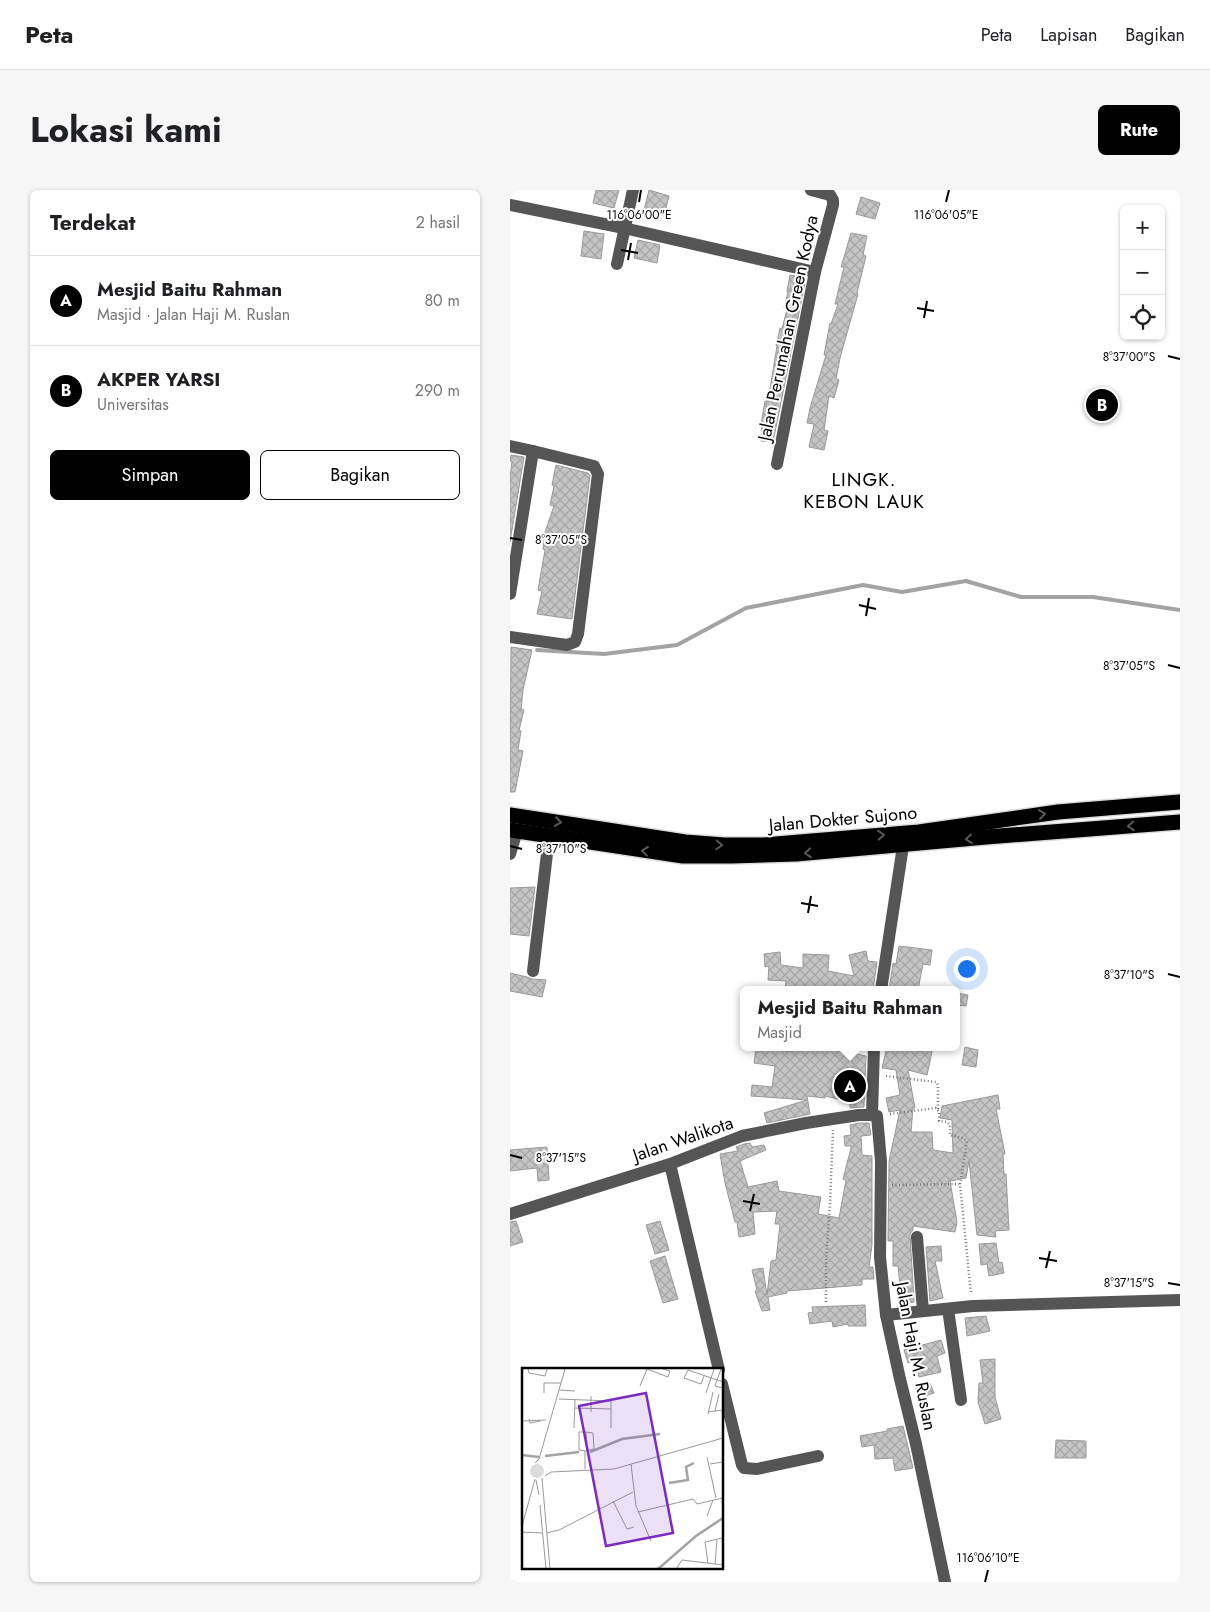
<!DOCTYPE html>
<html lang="id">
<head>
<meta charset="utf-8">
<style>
	:root { --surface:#fff; --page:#f6f6f6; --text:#202124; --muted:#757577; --line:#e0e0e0; --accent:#000 }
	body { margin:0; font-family:Jost,sans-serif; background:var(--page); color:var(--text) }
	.controls { position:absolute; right:15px; top:15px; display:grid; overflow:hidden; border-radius:8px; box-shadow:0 1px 4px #0004 }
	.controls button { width:45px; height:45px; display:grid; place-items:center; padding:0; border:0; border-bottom:1px solid var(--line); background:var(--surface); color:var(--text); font:25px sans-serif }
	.you { position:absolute; left:456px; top:778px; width:18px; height:18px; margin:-12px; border:4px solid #fff; border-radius:50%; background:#1a73e8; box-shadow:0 0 0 8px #1a73e833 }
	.badge { display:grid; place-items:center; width:32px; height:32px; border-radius:50%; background:var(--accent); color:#fff; font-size:16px; font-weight:700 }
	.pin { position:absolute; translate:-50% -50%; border:2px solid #fff; box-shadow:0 1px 5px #0006 }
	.popup { position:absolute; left:230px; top:796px; width:220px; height:65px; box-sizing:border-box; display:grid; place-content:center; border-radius:8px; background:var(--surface); filter:drop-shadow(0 1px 4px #0005); font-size:16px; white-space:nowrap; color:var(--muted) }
	.popup b { font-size:19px; color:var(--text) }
	.popup::after { content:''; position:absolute; left:50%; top:100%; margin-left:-10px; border:10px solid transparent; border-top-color:var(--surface) }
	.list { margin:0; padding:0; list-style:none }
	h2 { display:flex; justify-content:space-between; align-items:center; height:65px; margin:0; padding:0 20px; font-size:21px }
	h2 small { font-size:16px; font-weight:400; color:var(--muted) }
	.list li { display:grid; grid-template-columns:32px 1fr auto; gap:15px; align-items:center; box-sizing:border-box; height:90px; padding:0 20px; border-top:1px solid var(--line) }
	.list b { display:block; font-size:19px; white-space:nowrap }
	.list p { margin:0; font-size:16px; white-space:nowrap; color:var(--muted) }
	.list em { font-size:16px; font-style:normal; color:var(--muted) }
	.actions { display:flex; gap:10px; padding:15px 20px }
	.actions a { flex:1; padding:11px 0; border:1px solid var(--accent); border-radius:8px; text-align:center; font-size:18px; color:var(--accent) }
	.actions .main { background:var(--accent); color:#fff }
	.icon { flex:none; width:28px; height:28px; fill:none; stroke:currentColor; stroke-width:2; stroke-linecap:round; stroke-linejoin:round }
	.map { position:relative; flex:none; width:670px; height:1392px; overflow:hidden; border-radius:8px }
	header { display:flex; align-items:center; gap:30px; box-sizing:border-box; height:70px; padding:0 25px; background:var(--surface); border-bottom:1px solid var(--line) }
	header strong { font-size:24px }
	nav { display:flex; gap:28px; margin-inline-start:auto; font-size:18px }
	.intro { display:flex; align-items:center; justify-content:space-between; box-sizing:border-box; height:120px; padding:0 30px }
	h1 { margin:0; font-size:35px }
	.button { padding:12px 22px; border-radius:8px; background:var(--accent); color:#fff; font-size:18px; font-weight:700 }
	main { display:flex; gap:30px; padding:0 30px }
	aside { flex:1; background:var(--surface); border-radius:8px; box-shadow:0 1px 4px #0004 }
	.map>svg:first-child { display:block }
</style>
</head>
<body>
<header>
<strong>Peta</strong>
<nav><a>Peta</a><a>Lapisan</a><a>Bagikan</a></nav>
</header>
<div class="intro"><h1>Lokasi kami</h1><a class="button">Rute</a></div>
<main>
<aside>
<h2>Terdekat<small>2 hasil</small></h2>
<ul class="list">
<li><span class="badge">A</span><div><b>Mesjid Baitu Rahman</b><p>Masjid · Jalan Haji M. Ruslan</p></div><em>80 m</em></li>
<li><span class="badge">B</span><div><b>AKPER YARSI</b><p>Universitas</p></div><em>290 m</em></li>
</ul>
<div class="actions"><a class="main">Simpan</a><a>Bagikan</a></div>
</aside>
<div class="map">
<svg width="670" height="1392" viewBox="0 0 670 1392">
	<defs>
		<pattern id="building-cross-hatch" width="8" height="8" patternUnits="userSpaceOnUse" patternTransform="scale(1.25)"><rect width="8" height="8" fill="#c4c4c4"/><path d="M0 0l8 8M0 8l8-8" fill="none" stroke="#a7a7a7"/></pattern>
	</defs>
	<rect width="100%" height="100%" fill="#fff"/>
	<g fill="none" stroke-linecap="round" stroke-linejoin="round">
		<path stroke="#a3a3a3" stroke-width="4" d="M27,460L94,464L167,455L236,418L353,395L392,402L456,391L511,407H583L670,420"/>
	</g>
	<g fill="url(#building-cross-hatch)" stroke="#999">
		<path d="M86,0H109L104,18L83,13Z"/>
		<path d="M139,0L159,6L154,26L134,20Z"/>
		<path d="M351,7L370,13L365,29L346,24Z"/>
		<path d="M74,41L94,44L91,69L71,66Z"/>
		<path d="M341,43L357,46L353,65L356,66L347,103L348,104L330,168L326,189L329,190L324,208L319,206L314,240L318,241L314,260L299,257L304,234L297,233L300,218L316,165H314L320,133L321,134L328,114H325L334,77H331Z"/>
		<path d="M128,50L150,55L147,73L124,68Z"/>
		<path d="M280,85L296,88L263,252L251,251L252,228L255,211H258L267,156H266L270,138L272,139L277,119L274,118L278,102H277Z"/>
		<path d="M1,265L14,267L0,352V288L2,271H0Z"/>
		<path d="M46,275L78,283L80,285L62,429L27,424L32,401L28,400L35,360L33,359L35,342L44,316L40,315L44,296L42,295Z"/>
		<path d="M1,457L22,460L13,500L11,519L14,520L9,540L11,541L8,560L13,561L5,602H0Z"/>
		<path d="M25,697L19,746L0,744V698Z"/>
		<path d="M389,756L422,760L420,775L413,774L408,800H379L383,773L386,774Z"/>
		<path d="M356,761L358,771L367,772L363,800H275L276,791L258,790L259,776L255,777L254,764L270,762L271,775L293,778V764L319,765L318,781L344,786L339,765Z"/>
		<path d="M0,783L17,787L22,789L36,790L32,807L0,801Z"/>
		<path d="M447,803L458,805L456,816L446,815Z"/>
		<path d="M283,857H336V862L356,866L354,917L340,918V912L315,906V908L297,906L300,924L257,933L254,923L297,910L241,906L242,895L262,897L265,876L244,873L246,858L283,862Z"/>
		<path d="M377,857H423L417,885L398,880L405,918H403L401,942H422L423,960L443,963L442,930L430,928L432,916L488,905L490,919H486L495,964H493L494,984H496L499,1040L485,1041L486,1047L467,1045L459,971L456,988L440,991L447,1032L445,1042L403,1036V1040L400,1044L404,1112L392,1114L388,1076H383V1051H378L379,971L390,920L379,922L376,908L390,905L386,880L372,878Z"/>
		<path d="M455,857L468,860L466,877L452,875Z"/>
		<path d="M350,933H359L361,945L351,946L352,965L362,966V1055L359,1077H363L364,1089H352V1095L277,1101V1103L258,1107L260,1120L252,1121L245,1101L247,1100L242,1080L253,1078L257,1105L261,1071L266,1070L270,1034H265L267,1021L243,1022L245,1044L229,1047L227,1032H225L215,993L210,964L228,961L226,957L234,954L240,953L242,957L254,955L256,960L230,971L238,997L267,991L269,1001L311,1007L308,1024L329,1028L336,990L333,989L341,958V956H335L334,946L341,945L340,935Z"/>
		<path d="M37,957L39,990L28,991L27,978L0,981V960Z"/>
		<path d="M6,1031L13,1052L0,1056V1032Z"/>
		<path d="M150,1031L159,1060L145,1064L136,1035Z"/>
		<path d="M486,1053L489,1073L492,1072L494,1083L479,1086L477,1074L471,1075L469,1054Z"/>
		<path d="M431,1056L432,1071H425L433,1108L420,1111L416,1057Z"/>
		<path d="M155,1066L168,1109L153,1113L140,1071Z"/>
		<path d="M355,1115L356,1136H338V1134L323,1137L322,1131L300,1134L298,1123L303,1122L302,1117Z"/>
		<path d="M476,1126L480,1141L457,1146L455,1128Z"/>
		<path d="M431,1150L435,1163L427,1166L431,1182L409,1187L405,1170L398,1173L394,1160Z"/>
		<path d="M485,1169V1207L491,1229L475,1234L468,1212L469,1193H473L470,1170Z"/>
		<path d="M419,1191L424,1203L410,1208L405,1197Z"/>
		<path d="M393,1236L403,1278L385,1281L383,1268L365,1269L364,1255L352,1257L350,1246L377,1241V1239Z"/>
		<path d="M546,1250L576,1251V1268H545Z"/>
	</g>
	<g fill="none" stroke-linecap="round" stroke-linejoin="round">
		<defs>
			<g id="highway">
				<path d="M0,625L175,652L214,655H254L409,642L548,622L670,612"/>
				<path d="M0,640L173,666H222L286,664L476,647L670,632"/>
			</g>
		</defs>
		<use href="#highway" stroke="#dbdbdb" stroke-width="18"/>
		<g stroke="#777" stroke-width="2.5" stroke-dasharray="1 2.5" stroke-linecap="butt">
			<path d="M376,886L426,892L428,895V919"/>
			<path d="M380,924L426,918L429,922V931L437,932L440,935V945L452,948L457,951L450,994L461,1104"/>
			<path d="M382,995L449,994"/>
			<path d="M316,1112V1071L320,1013L323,940"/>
		</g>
		<g stroke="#555" stroke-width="12">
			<path d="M0,15L114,38L305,82"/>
			<path d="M107,74L123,0"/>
			<path d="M0,256L23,261L0,404"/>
			<path d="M267,274L305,82L323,15V10L320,5L301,0"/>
			<path d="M0,447L57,455L65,452L68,444L88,284L84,276L23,261"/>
			<path d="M0,664L7,641"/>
			<path d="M23,781L39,647"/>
			<path d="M371,800L393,656"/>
			<path d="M362,925L367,926L371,971L370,1067L376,1125L390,1189L406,1254L435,1392"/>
			<path d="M362,925L364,857"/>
			<path d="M160,974L209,1180"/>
			<path d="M0,1024L160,974L232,946L296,933L349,925H362"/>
			<path d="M407,1047L413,1121"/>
			<path d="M438,1119L451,1210"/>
			<path d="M376,1125L463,1116L670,1110"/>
			<path d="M212,1194L232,1275L234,1278L247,1279L308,1266"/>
		</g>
		<use href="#highway" stroke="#000" stroke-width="15"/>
	</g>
	<defs><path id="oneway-chevron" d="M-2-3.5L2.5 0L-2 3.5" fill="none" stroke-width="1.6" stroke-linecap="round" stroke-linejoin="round" transform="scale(1.25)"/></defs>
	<g stroke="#595959">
		<use href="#oneway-chevron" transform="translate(532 624) rotate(-8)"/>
		<use href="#oneway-chevron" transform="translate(48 632) rotate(9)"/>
		<use href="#oneway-chevron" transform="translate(621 636) rotate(176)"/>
		<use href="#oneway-chevron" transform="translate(371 645) rotate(-5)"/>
		<use href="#oneway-chevron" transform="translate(459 649) rotate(174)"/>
		<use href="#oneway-chevron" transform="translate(209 655) rotate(3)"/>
		<use href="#oneway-chevron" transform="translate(135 661) rotate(-173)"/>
		<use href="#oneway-chevron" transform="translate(298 663) rotate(175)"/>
	</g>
	<path fill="none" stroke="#000" stroke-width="2" d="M129,12L131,0M436,12L439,0M111,60L128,63M118,70L121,53M407,118L424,121M414,128L417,111M658,166L670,169M0,348L12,350M349,415L366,419M356,426L359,408M658,475L670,478M0,656L12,659M291,713L308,716M298,723L301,706M658,784L670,787M0,965L12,968M233,1011L250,1014M240,1021L244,1004M529,1068L547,1071M536,1078L540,1061M658,1093L670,1095M475,1392L478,1380"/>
	<g text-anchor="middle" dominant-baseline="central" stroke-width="4" stroke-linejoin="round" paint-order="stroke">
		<g font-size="18" fill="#000" stroke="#fff">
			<text transform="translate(278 138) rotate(-78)">Jalan Perumahan Green Kodya</text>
			<text transform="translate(333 629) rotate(-5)">Jalan Dokter Sujono</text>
			<text transform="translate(173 949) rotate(-19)">Jalan Walikota</text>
			<text transform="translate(406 1166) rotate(79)">Jalan Haji M. Ruslan</text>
		</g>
		<g font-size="19" letter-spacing="1" fill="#000" stroke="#fff">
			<text x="354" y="289">LINGK.<tspan x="354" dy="22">KEBON LAUK</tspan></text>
		</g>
	</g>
	<g transform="translate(12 1178)">
		<rect width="201" height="201" fill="#fff"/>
		<path d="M8 103a7 7 0 1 1 14 0a7 7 0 1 1-14 0Z" fill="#dcdcdc"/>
		<path fill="none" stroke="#a3a3a3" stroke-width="2.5" d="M68,84L100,71L138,66M0,87L17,89M23,88L57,84M147,115L166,112L164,99L172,95M136,201L174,168L201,150"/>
		<path fill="none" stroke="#999" stroke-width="1" d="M6,1L7,5L23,8L25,1M199,1L193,18L201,20M182,8L179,16L162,10L166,2L201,14M118,18L125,1L146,9L148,3L141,1M37,22L53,23M22,25V15H39M184,25L192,1M37,31L89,33V60M53,40L89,41M193,43L197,26M69,44V28M186,44L201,42M186,46L191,24M7,51L8,55L19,53M0,53L24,52M52,60L53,32M63,83L57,82V64H64L65,83M185,89L194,130M13,95L17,91L43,1M109,96L114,138L129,173M188,96L201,94V96M63,101V83L72,81L71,65L64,64M23,108L29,104L92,101L201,70M20,110L28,201M14,112L17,127M91,133L105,161L112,159M18,137L24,201M116,144L171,131L175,136L201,130M185,148L191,132M0,158L13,111M0,164L20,165M25,165L37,162L111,124M186,195L183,174L200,170M193,196L195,172M154,201L160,192L201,197"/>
		<path fill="#7b2cbf" fill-opacity="0.15" stroke="#7b2cbf" stroke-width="2.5" d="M124,25L151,165L84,178L57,38Z"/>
		<rect width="201" height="201" fill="none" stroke="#000" stroke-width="2.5"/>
	</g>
	<g font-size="12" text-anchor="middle" fill="#000" stroke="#fff" stroke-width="4" stroke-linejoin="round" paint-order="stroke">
		<text x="129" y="29">116°06'00"E</text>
		<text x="436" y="29">116°06'05"E</text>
		<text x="619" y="171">8°37'00"S</text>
		<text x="51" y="354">8°37'05"S</text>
		<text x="619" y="480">8°37'05"S</text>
		<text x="51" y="663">8°37'10"S</text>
		<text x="619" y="789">8°37'10"S</text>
		<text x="51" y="972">8°37'15"S</text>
		<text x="619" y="1097">8°37'15"S</text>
		<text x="478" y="1372">116°06'10"E</text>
	</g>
</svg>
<div class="controls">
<button>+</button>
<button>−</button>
<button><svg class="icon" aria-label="locate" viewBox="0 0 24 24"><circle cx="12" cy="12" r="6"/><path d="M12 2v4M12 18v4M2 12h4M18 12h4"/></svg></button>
</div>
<div class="you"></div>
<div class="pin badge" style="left:340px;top:896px">A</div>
<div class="popup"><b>Mesjid Baitu Rahman</b>Masjid</div>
<div class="pin badge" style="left:592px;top:215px">B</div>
</div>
</main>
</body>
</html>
